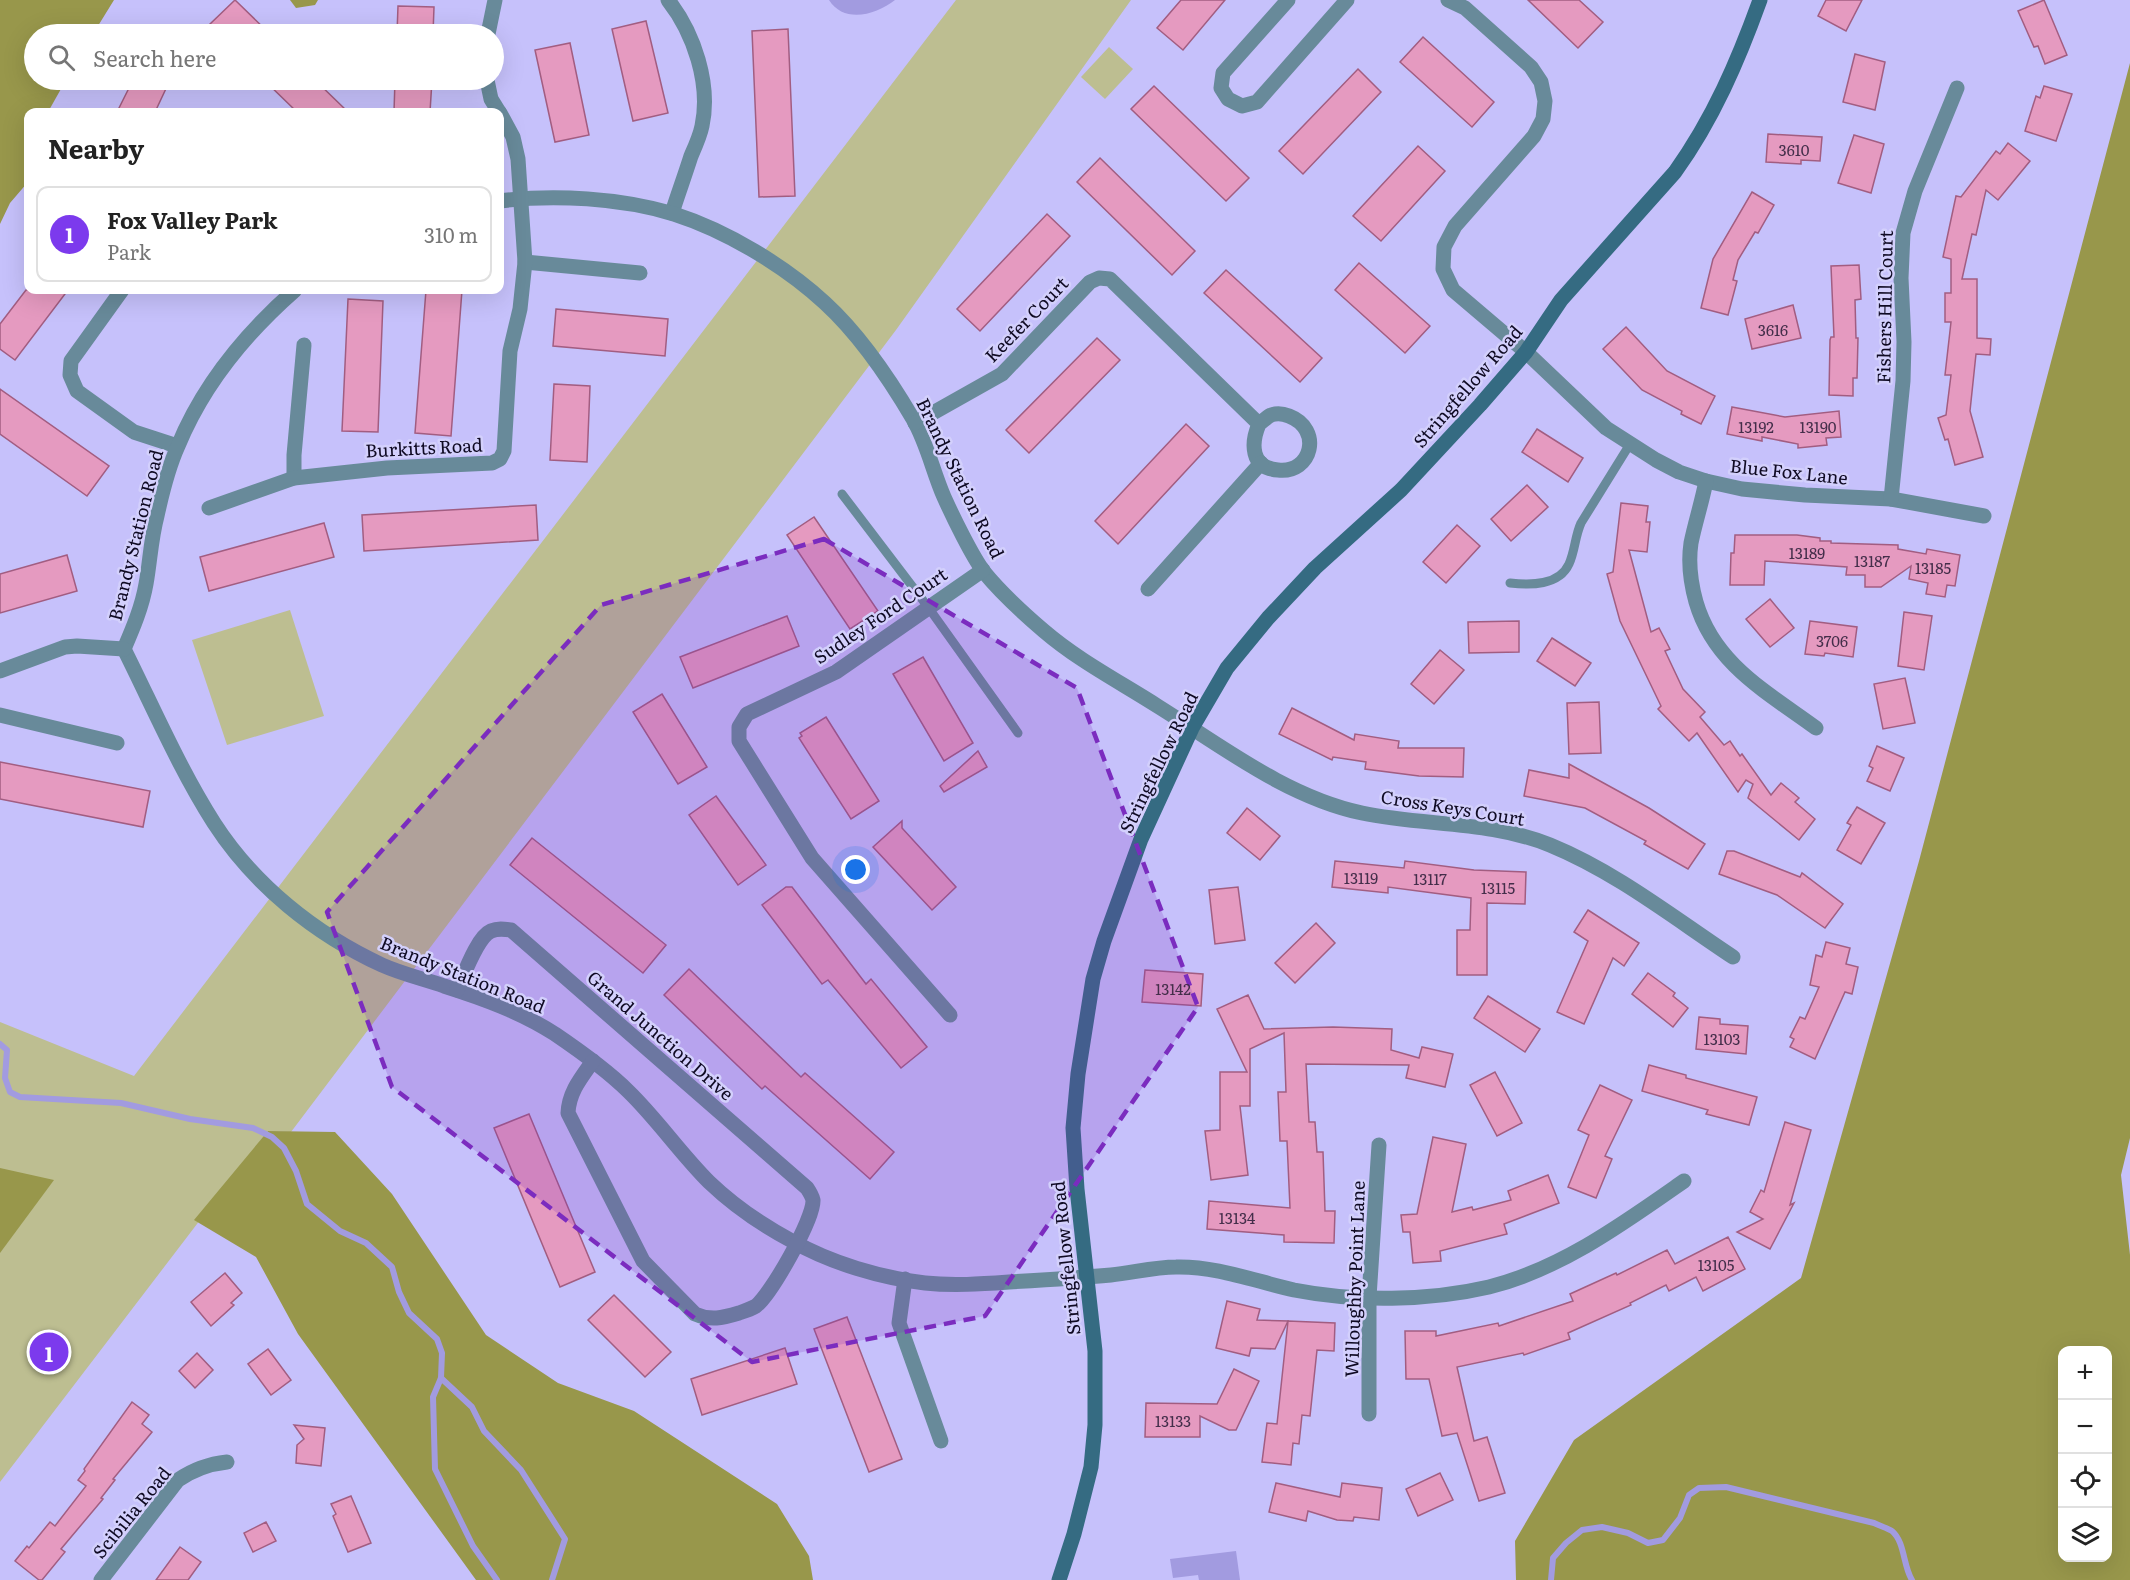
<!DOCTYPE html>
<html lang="en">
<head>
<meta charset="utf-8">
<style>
	:root { --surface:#fff; --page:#f6f6f6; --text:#222; --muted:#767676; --line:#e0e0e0; --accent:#7c3aed }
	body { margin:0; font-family:Literata,serif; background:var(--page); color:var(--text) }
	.controls { position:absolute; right:18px; bottom:18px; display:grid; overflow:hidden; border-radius:12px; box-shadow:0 6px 24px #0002 }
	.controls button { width:54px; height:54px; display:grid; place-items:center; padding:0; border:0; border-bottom:2px solid var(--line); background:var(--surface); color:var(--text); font:30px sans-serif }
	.you { position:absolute; left:856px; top:870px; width:21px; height:21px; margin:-15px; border:4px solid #fff; border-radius:50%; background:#1a73e8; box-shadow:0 0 0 9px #1a73e833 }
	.badge { display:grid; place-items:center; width:39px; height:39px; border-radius:50%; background:var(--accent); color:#fff; font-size:20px; font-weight:700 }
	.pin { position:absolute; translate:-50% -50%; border:3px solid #fff; box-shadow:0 2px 6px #0006 }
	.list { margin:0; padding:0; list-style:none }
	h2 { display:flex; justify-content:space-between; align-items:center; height:78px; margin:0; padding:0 24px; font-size:26px }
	h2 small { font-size:20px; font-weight:400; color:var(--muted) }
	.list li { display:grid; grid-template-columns:39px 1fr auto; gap:18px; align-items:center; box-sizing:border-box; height:96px; margin:0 12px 12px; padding:0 12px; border:2px solid var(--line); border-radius:12px }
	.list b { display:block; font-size:22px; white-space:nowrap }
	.list p { margin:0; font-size:20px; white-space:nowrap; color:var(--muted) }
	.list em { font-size:20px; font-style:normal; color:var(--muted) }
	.icon { flex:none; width:33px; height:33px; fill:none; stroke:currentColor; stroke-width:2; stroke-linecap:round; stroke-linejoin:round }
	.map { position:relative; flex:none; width:2130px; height:1580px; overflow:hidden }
	.search { position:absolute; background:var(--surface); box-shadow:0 6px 24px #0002; left:24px; top:24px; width:480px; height:66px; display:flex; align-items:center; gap:15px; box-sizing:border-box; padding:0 21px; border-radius:33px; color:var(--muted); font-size:22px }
	.panel { position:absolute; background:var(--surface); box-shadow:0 6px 24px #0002; left:24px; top:108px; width:480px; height:186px; border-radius:12px }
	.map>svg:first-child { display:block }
</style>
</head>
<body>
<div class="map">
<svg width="2130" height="1580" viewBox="0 0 2130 1580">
	<rect width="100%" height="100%" fill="#c6c1fb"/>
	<g fill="#bdbe91">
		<path d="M956,0H1131L896,330L291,1132L268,1131L0,1482V1022L134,1076Z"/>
		<path d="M1109,47L1133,69L1105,99L1081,77Z"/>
		<path d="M290,610L324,716L227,745L192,640Z"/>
	</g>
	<g fill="#98974b" fill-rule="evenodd">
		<path d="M0,0H114L93,34H34V80H66L48,112H28V182L10,203L0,224Z"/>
		<path d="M290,0H318L315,5L296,8Z"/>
		<path d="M2130,63V1138L2121,1175L2130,1255V1580H1516L1515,1541L1574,1440L1801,1278L1919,861ZM2108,1350V1558H2062V1350Z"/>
		<path d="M268,1131L335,1132L392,1194L486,1335L558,1383L634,1411L777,1504L809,1556L813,1580H476L298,1334L256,1257L194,1220Z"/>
		<path d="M0,1168L54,1180L0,1253Z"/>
	</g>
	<g fill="#a29be0">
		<path d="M829,0H895C876,15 844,24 829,0Z"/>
		<path d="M1236,1551L1240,1580H1199L1198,1575L1173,1578L1170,1559Z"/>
	</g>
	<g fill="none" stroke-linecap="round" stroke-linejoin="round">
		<g stroke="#a29be0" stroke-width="6">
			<path d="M0,1044L7,1050L5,1078L10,1092L20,1097L121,1103L190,1119L253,1128L272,1137L284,1148L296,1171L307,1204L340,1231L366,1243L392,1267L399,1292L409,1313L437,1339L442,1353L441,1378L433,1397L435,1469L473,1546L497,1580"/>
			<path d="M441,1378L472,1407L484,1431L521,1470L565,1539L552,1580"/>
			<path d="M1551,1580L1553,1558L1566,1543L1582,1530L1602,1527L1628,1533L1648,1543L1663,1540L1680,1518L1689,1495L1699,1488L1726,1487L1874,1523C1880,1526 1887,1528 1892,1531C1905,1542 1903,1566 1912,1580"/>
		</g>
	</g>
	<g fill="#e59ac0" stroke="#a25d81" stroke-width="1.5">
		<path d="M235,0L270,34H219L209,25Z"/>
		<path d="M1181,0H1225L1183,50L1157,28Z"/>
		<path d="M1528,0H1579L1603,22L1578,48Z"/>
		<path d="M1826,0H1862L1846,31L1818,16Z"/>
		<path d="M2044,0L2067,55L2045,64L2038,46L2034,47L2018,11Z"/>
		<path d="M398,6L434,7L433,34H397Z"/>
		<path d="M646,21L668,113L633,121L612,29Z"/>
		<path d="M788,29L795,196L759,197L752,31Z"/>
		<path d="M1423,37L1494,102L1472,127L1400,62Z"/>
		<path d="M570,43L589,135L555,142L535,50Z"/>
		<path d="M1855,54L1885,62L1875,110L1843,102Z"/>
		<path d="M1358,69L1381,92L1303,174L1279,151Z"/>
		<path d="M133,80H170L155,112H117Z"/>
		<path d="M264,80H315L348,112H297Z"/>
		<path d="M395,80H432L430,112H394Z"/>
		<path d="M1154,86L1249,178L1226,201L1131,109Z"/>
		<path d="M2044,86L2072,94L2056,141L2025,131L2036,96L2040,98Z"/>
		<path d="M1768,134L1822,137L1820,161L1801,160V164L1766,162Z"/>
		<path d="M1854,135L1884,144L1871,193L1838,183Z"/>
		<path d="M2008,143L2030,161L1998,200L1986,190L1976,235L1972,234L1962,279H1977V338L1991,339L1990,355L1976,354L1970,411L1983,457L1955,465L1948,439L1945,440L1938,418L1946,415L1951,375H1945L1951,322H1945V293H1951V259L1943,257L1956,196L1961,197L1996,151L2000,154Z"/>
		<path d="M1418,146L1445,171L1381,241L1353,216Z"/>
		<path d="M1100,158L1195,251L1172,275L1077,182Z"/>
		<path d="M1752,192L1774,205L1758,233L1755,232L1738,260L1733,280L1737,281L1728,315L1701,308L1713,259Z"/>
		<path d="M1047,214L1070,236L980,331L957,309Z"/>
		<path d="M1359,263L1430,326L1405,353L1335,290Z"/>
		<path d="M1859,265L1861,299L1855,300L1856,338H1858L1857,378H1853V396L1829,395L1830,340L1831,337H1834L1831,266Z"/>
		<path d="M1226,270L1322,358L1300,382L1204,293Z"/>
		<path d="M26,290H68L15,360L0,349V324Z"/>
		<path d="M426,290H462L451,436L415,433Z"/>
		<path d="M348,299L383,301L378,432L342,431Z"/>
		<path d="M1793,305L1801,338L1752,349L1745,319Z"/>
		<path d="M556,309L668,319L665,356L553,346Z"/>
		<path d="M1626,327L1667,371L1715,396L1701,424L1681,414L1682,411L1642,390L1603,349Z"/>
		<path d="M1097,338L1120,360L1029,453L1006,430Z"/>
		<path d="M554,384L590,386L587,462L550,460Z"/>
		<path d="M0,389L109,466L87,496L0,434Z"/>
		<path d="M1732,407L1785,417L1839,411L1841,437L1826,438L1827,445L1798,448V444L1762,437V441L1727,434Z"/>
		<path d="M1186,424L1209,446L1118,544L1095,521Z"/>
		<path d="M1537,429L1583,458L1568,482L1522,452Z"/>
		<path d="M1527,485L1548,507L1511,541L1491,519Z"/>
		<path d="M1621,503L1648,506L1646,522H1650L1647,552L1629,550L1651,632L1659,628L1670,649L1665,651L1683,689L1705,712L1700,717L1724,745L1730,741L1740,756L1742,754L1771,795L1781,783L1799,798L1795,802L1815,819L1799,840L1748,798L1753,784L1746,780L1738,792L1697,733L1689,741L1658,709L1661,706L1620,621L1607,574L1613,572Z"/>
		<path d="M536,505L538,540L364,551L362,515Z"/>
		<path d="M814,517L878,611L850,629L787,535Z"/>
		<path d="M324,523L334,557L209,591L200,557Z"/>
		<path d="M1457,525L1480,546L1446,583L1423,562Z"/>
		<path d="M1735,535H1797L1820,538V541H1831V543L1898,545V549L1926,554L1927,549L1960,555L1955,586L1947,585L1945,597L1926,594L1928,583L1909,579L1911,566L1881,587H1865V575H1846L1847,567L1765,561L1764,585H1730L1731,553H1734Z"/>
		<path d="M67,555L77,591L0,613V574Z"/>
		<path d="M1770,599L1794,628L1770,647L1746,619Z"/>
		<path d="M1904,612L1932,616L1924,670L1898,666Z"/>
		<path d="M787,616L799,646L693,688L680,657Z"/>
		<path d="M1519,621V652L1469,653L1468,622Z"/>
		<path d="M1810,621L1857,627L1853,657L1825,653L1824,656L1805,654Z"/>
		<path d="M1552,638L1591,663L1575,686L1537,661Z"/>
		<path d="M1440,650L1464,670L1434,704L1411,684Z"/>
		<path d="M923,657L973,743L944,761L893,674Z"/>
		<path d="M1905,678L1915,723L1883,729L1874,684Z"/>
		<path d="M662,694L707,767L678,784L633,712Z"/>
		<path d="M1599,702L1601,753L1569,754L1567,703Z"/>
		<path d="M1292,708L1354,740L1355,734L1399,741L1398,748H1464L1463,777L1419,776L1365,769L1366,762L1333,757L1332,760L1279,734Z"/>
		<path d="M826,717L879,801L851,819L799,738L802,736L800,733Z"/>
		<path d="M1877,746L1904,758L1890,791L1867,781L1873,768L1869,766Z"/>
		<path d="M978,751L987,767L944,792L940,786Z"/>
		<path d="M0,762L150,791L143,827L0,799Z"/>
		<path d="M1569,764L1649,808L1705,844L1688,869L1644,844L1646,841L1585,808L1524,796L1529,770L1569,778Z"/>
		<path d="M716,796L766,865L738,885L689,815Z"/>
		<path d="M1857,807L1885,823L1861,864L1837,850L1851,825L1847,823Z"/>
		<path d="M1247,808L1280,836L1260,860L1227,833Z"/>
		<path d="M902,821V828L956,887L932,910L873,847Z"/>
		<path d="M532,838L666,945L643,973L510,865Z"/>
		<path d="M1727,851H1734L1800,877L1802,873L1843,904L1825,928L1777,895L1719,874Z"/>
		<path d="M1335,861L1404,868L1405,861L1474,870L1526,872L1525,904L1487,903V975H1457V930H1470L1471,898L1388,887V893L1332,887Z"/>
		<path d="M786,887H792L866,984L871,979L927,1047L901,1068L828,980L822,984L762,905Z"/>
		<path d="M1238,887L1245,940L1215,944L1209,890Z"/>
		<path d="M1588,910L1639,943L1624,966L1613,958L1584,1024L1557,1012L1588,941L1574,932Z"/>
		<path d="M1316,923L1335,943L1295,983L1275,963Z"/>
		<path d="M1826,942L1850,948L1846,964L1858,967L1852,994L1845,992L1815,1059L1790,1047L1794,1039L1790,1037L1800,1017L1805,1019L1819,987L1810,985L1816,955L1822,957Z"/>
		<path d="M689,969L801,1077L805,1073L894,1152L870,1179L765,1086L762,1089L664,995Z"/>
		<path d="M1145,970L1203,974L1201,1006L1142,1002Z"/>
		<path d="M1648,973L1675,993L1673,996L1688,1008L1673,1027L1632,994Z"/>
		<path d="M1248,995L1264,1029L1333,1027L1392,1029L1391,1050L1419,1058L1422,1047L1453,1054L1445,1087L1406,1078L1409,1065L1306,1064L1309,1122H1315L1317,1152H1323L1325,1211H1335L1334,1243L1284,1242V1235L1207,1229L1209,1201L1290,1208L1287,1141H1280L1278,1092H1286L1284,1033L1250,1049V1106H1240L1248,1175L1211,1180L1205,1131L1220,1130V1072H1247L1217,1009Z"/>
		<path d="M1488,996L1540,1029L1525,1052L1474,1018Z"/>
		<path d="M1699,1017L1720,1019V1024L1748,1026L1746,1054L1696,1049Z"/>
		<path d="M1649,1065L1686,1075V1078L1757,1097L1749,1125L1706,1114L1708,1110L1642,1091Z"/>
		<path d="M1495,1072L1522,1123L1497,1136L1470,1085Z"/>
		<path d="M1600,1085L1632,1100L1605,1156L1612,1159L1596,1198L1568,1187L1589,1135L1578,1130Z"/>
		<path d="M529,1114L595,1272L560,1287L494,1128Z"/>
		<path d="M1785,1122L1811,1130L1790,1205L1794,1203L1770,1249L1737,1232L1763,1219L1750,1212L1761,1190L1764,1192Z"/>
		<path d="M1433,1137L1466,1144L1452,1212L1472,1207L1473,1210L1511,1200L1508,1191L1548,1175L1559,1203L1504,1224L1507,1234L1440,1251L1441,1261L1413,1263L1410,1232H1403L1401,1215L1417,1214Z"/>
		<path d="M1728,1237L1745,1269L1703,1291L1696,1277L1669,1291L1666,1285L1630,1303L1631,1305L1568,1333L1570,1339L1524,1355L1523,1353L1457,1367L1474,1441L1487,1437L1505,1493L1479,1501L1457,1433L1442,1436L1429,1379H1406L1405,1331H1436V1336L1498,1323L1499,1326L1573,1301L1570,1294L1616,1273L1617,1275L1667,1250L1675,1264Z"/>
		<path d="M225,1273L242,1293L231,1303L234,1305L211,1326L191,1302Z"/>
		<path d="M614,1295L671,1352L645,1377L588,1320Z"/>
		<path d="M1227,1301L1260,1309L1257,1320L1288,1321L1275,1349L1251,1348L1249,1356L1216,1348Z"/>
		<path d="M847,1317L902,1459L869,1472L814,1329Z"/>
		<path d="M1288,1321L1335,1323L1334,1351L1317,1350L1310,1416L1302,1415L1299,1444L1293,1443L1291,1465L1262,1462L1267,1423L1277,1424Z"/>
		<path d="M785,1348L797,1384L702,1415L691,1379Z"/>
		<path d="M268,1349L291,1380L271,1395L248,1364Z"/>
		<path d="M197,1353L213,1370L195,1388L179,1371Z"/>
		<path d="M1234,1369L1259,1381L1236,1430H1229L1200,1416V1437H1145L1146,1403L1217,1404Z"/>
		<path d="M132,1402L149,1415L142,1424L152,1432L113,1479L115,1480L101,1498L103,1499L61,1549L65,1552L42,1580H39L15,1561L27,1546L29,1548L50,1522L55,1526L86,1486L78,1480L85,1471L84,1469Z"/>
		<path d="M294,1425L325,1428L321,1466L296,1463L297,1445L304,1439Z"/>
		<path d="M1440,1473L1453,1500L1418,1516L1406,1489Z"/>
		<path d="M1276,1483L1340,1497L1342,1483L1382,1488L1379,1520L1354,1517L1353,1521L1337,1520L1308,1511L1306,1521L1269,1512Z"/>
		<path d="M351,1496L371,1543L348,1552L333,1516L336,1514L331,1504Z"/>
		<path d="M266,1522L276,1541L253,1552L244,1533Z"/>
		<path d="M180,1547L201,1562L188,1580H156Z"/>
	</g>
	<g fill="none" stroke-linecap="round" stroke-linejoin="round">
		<g stroke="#688a9a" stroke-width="9">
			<path d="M842,494L928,607L1018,733"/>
			<path d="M1510,583C1530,585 1559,586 1569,564C1575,551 1575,536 1581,523L1630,444"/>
		</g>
		<g stroke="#688a9a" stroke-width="15">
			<path d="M668,0C694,33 711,84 702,126C700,136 695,147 691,156C685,175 678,194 672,213"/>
			<path d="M1288,0L1223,73L1221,88L1228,99L1242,106L1257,102L1347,0"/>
			<path d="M1448,0L1465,8L1531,67L1541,82L1545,101L1543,119L1534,136L1455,226L1444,247L1443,269L1453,290L1526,352L1606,428L1656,460L1679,472L1706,481L1742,489L1805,495L1891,499L1984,516"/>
			<path d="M488,34L495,0"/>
			<path d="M487,80L491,99L499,112"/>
			<path d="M500,201C554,194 621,198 674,214C727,231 785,266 825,303C861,336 889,378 913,419C927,443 933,472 944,497C953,517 972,556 984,572C1001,593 1023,613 1044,631C1079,661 1120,682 1159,707C1223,747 1287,797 1362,813C1424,826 1491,821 1550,845C1616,872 1674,918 1733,957"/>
			<path d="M525,262L640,273"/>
			<path d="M122,290L71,361L70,375L77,391L134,432L177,446"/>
			<path d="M915,423L1002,374L1090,282L1099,278L1110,279L1259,424C1263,421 1267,417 1271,415C1277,413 1284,414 1289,416C1323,429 1312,474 1278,470C1250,468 1251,443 1259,424"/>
			<path d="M294,478V455L304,345"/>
			<path d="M1706,481C1702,502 1695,523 1691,543C1688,563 1691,584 1696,602C1714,664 1767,692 1816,728"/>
			<path d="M1891,499L1903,381L1904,342L1901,278L1903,233L1915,191L1957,88"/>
			<path d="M209,508L294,478L387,468L492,463L500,459L504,451L510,351L520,309L525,262L518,159L513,137L500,113"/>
			<path d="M1148,589L1261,463"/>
			<path d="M124,649C153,707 179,768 214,823C254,885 315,934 382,965C402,974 424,979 444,986C482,998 521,1012 555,1034C580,1051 607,1070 628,1091C657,1119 680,1153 709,1182C733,1205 762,1225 792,1241C831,1263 881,1278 925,1283C953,1286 981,1284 1009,1282C1043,1280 1077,1278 1111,1275C1132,1273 1154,1267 1176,1267C1217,1266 1254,1281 1294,1290C1355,1302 1429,1301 1489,1287C1561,1269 1624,1223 1684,1181"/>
			<path d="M124,649C133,628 142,607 146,584C150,562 151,538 157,516C162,493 168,468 178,446C203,385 246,333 295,290"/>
			<path d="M0,671L65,647L77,646L124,649"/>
			<path d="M0,715L117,743"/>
			<path d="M457,990C464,975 477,937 491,931C498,928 504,929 511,930L807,1188C809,1191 812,1196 813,1200C814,1219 771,1294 756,1306C751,1309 745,1311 739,1313C722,1318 711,1321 695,1314L643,1261L568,1113C569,1092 581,1078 593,1061"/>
			<path d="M950,1015L812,858L739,741V727L747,714L836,672L983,570"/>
			<path d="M905,1279L899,1323L941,1441"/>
			<path d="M1369,1414V1297L1379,1145"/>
			<path d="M101,1580L178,1480C194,1469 208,1464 227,1462"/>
		</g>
		<path stroke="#356b82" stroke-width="15" d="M1059,1580L1074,1534L1091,1467L1095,1425V1351L1077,1189L1073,1128L1078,1074L1093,979L1104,941L1141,839L1192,728L1227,668L1268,618L1315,568L1401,490L1480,405L1526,352L1561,300L1675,172C1713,119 1738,61 1760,0"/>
	</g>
	<path fill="#7b2cbf" fill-opacity="0.2" stroke="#7b2cbf" stroke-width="4.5" stroke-dasharray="12 8" stroke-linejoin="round" d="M824,539L1077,688L1198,1007L985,1316L752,1362L392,1087L327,912L601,605Z"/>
	<g text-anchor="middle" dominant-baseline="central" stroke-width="5" stroke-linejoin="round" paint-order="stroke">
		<g font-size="15" fill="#442e4a">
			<text x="1794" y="149">3610</text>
			<text x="1773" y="329">3616</text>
			<text x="1756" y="426">13192</text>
			<text x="1818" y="426">13190</text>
			<text x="1807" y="552">13189</text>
			<text x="1872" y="560">13187</text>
			<text x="1933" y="567">13185</text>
			<text x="1832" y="640">3706</text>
			<text x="1361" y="877">13119</text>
			<text x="1430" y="878">13117</text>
			<text x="1498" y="887">13115</text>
			<text x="1173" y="988">13142</text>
			<text x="1722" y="1038">13103</text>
			<text x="1237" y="1217">13134</text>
			<text x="1716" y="1264">13105</text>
			<text x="1173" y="1420">13133</text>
		</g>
		<g font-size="18" fill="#0f0a23" stroke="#d3d0fc">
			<text transform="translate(1884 307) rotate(-89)">Fishers Hill Court</text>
			<text transform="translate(1026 319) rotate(-46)">Keefer Court</text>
			<text transform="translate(1467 386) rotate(-49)">Stringfellow Road</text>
			<text transform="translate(424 447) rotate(-3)">Burkitts Road</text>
			<text transform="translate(1789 471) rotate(6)">Blue Fox Lane</text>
			<text transform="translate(961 478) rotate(64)">Brandy Station Road</text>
			<text transform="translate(135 535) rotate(-76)">Brandy Station Road</text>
			<text transform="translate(880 615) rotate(-34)">Sudley Ford Court</text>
			<text transform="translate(1158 762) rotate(-64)">Stringfellow Road</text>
			<text transform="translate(1453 807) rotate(9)">Cross Keys Court</text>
			<text transform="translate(463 974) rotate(22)">Brandy Station Road</text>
			<text transform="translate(661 1035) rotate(41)">Grand Junction Drive</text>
			<text transform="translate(1065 1258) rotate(-96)">Stringfellow Road</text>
			<text transform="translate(1354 1279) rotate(-88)">Willoughby Point Lane</text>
			<text transform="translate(131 1512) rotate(-51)">Scibilia Road</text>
		</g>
	</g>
</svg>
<div class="controls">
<button>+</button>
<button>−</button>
<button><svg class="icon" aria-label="locate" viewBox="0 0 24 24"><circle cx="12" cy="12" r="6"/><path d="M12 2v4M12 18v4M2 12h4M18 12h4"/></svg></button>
<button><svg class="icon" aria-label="layers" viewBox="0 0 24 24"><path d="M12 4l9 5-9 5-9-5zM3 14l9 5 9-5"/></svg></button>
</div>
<div class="you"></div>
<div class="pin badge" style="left:49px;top:1352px">1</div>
<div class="search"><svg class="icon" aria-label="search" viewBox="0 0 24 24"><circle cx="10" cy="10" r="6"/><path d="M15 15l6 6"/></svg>Search here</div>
<section class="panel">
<h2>Nearby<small></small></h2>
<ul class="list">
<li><span class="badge">1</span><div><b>Fox Valley Park</b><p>Park</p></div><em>310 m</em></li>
</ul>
</section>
</div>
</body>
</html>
